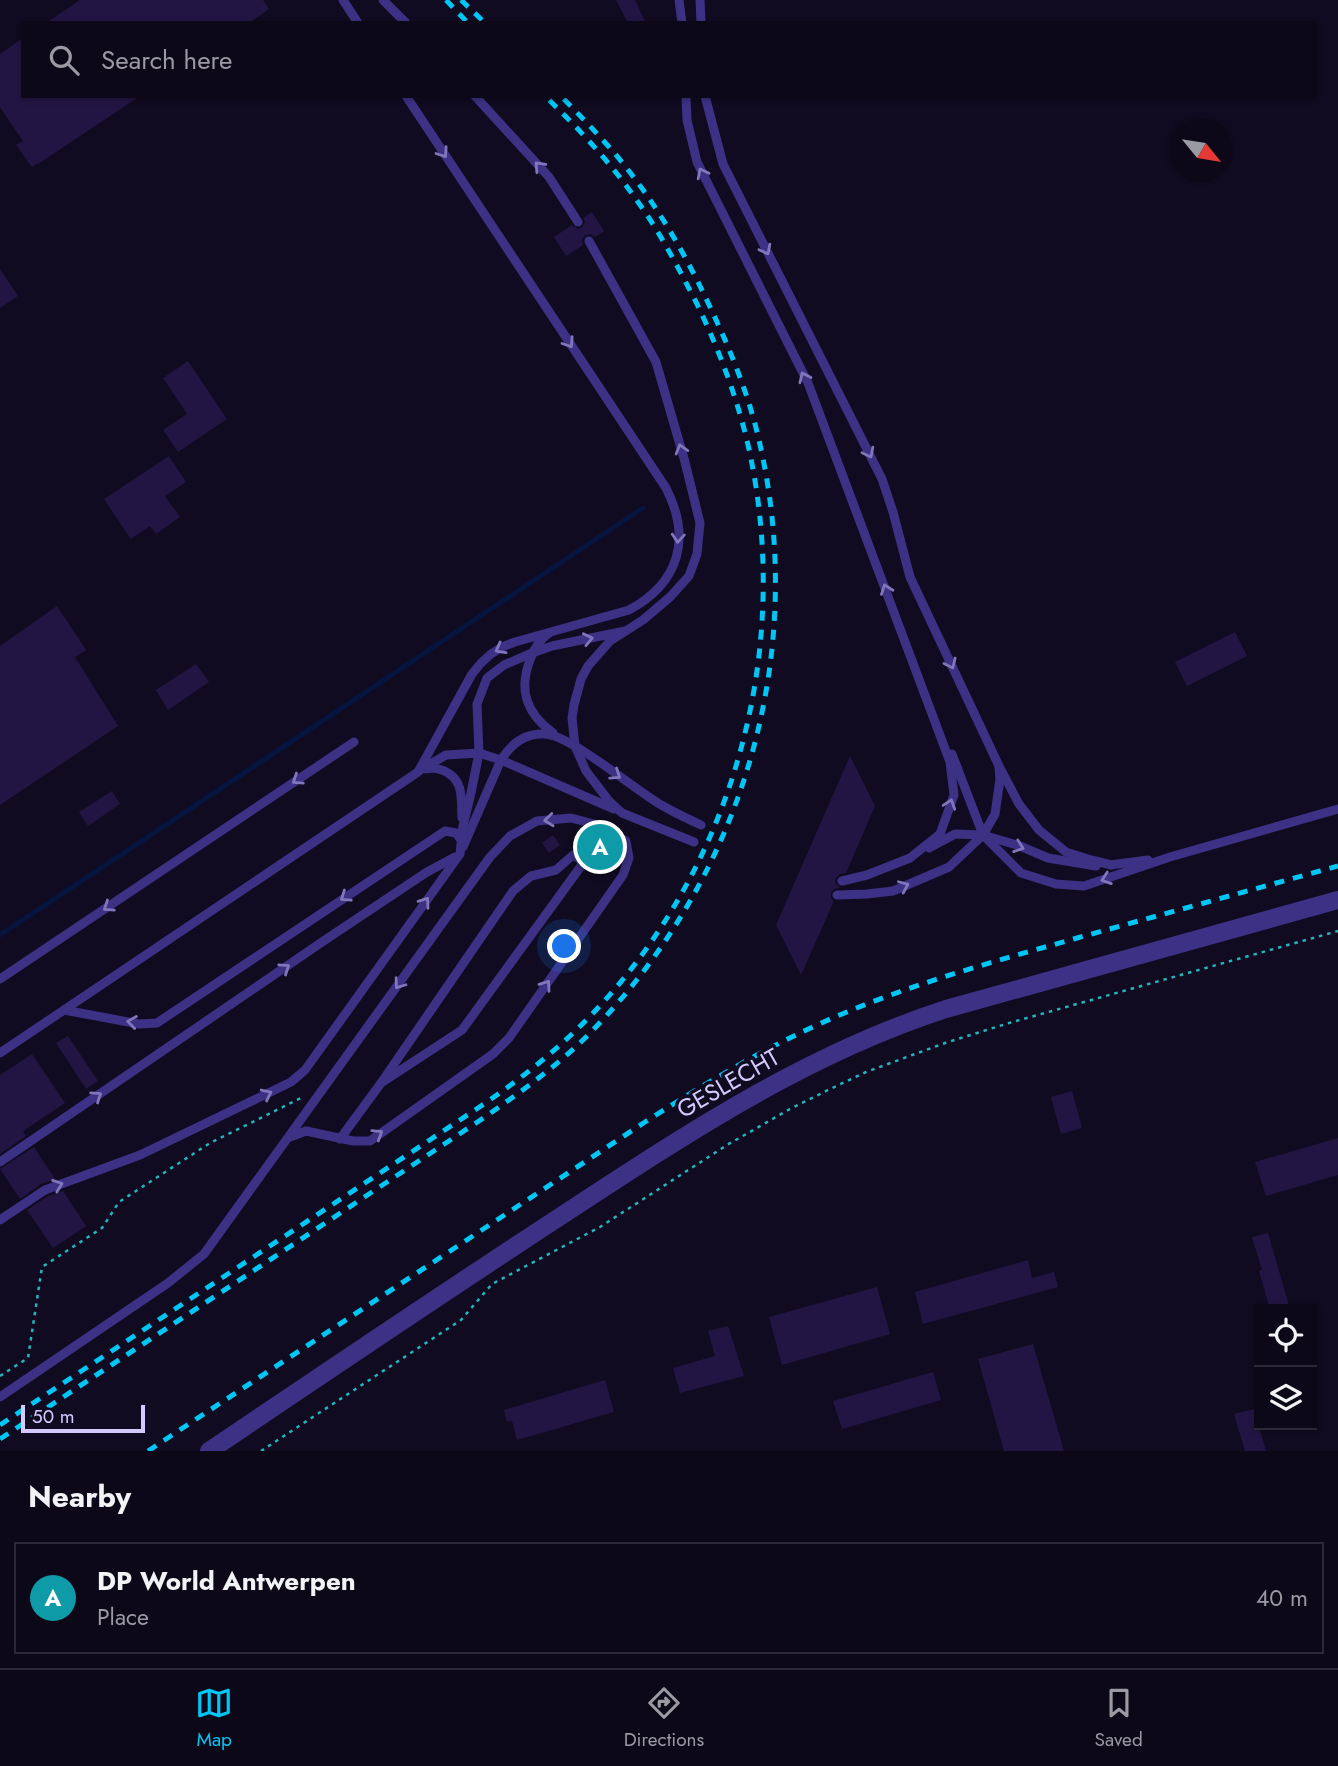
<!DOCTYPE html>
<html lang="en">
<head>
<meta charset="utf-8">
<style>
	:root { --surface:#0c0818; --page:#151121; --text:#f1f3f6; --muted:#9a9aa2; --line:#2c2937; --accent:#00c6f5 }
	body { margin:0; font-family:Jost,sans-serif; background:var(--page); color:var(--text) }
	.controls { position:absolute; right:21px; bottom:21px; display:grid; overflow:hidden; border-radius:0px; box-shadow:0 2px 5px #0004 }
	.controls button { width:63px; height:63px; display:grid; place-items:center; padding:0; border:0; border-bottom:2px solid var(--line); background:var(--surface); color:var(--text); font:35px sans-serif }
	.compass { position:absolute; left:1170px; top:119px; width:63px; height:63px; border-radius:50%; background:var(--surface); box-shadow:0 2px 5px #0004; rotate:120deg }
	.scale { position:absolute; left:21px; bottom:18px; width:124px; box-sizing:border-box; padding-left:7px; border:4px solid #d5caff; border-top:0; font-size:19px; line-height:24px; white-space:nowrap; color:#d5caff; -webkit-text-stroke:5px #100b20; paint-order:stroke }
	.you { position:absolute; left:565px; top:947px; width:24px; height:24px; margin:-18px; border:5px solid #fff; border-radius:50%; background:#1a73e8; box-shadow:0 0 0 10px #1a73e833 }
	.badge { display:grid; place-items:center; width:46px; height:46px; border-radius:50%; background:var(--accent); color:#fff; font-size:23px; font-weight:700 }
	.pin { position:absolute; translate:-50% -50%; border:4px solid #fff; box-shadow:0 2px 7px #0006 }
	.list { margin:0; padding:0; list-style:none }
	h2 { display:flex; justify-content:space-between; align-items:center; height:91px; margin:0; padding:0 28px; font-size:30px }
	h2 small { font-size:23px; font-weight:400; color:var(--muted) }
	.list li { display:grid; grid-template-columns:46px 1fr auto; gap:21px; align-items:center; box-sizing:border-box; height:112px; margin:0 14px 14px; padding:0 14px; border:2px solid var(--line); border-radius:0px }
	.list b { display:block; font-size:26px; white-space:nowrap }
	.list p { margin:0; font-size:23px; white-space:nowrap; color:var(--muted) }
	.list em { font-size:23px; font-style:normal; color:var(--muted) }
	.icon { flex:none; width:38px; height:38px; fill:none; stroke:currentColor; stroke-width:2; stroke-linecap:round; stroke-linejoin:round }
	.map { position:relative; flex:none; width:1338px; height:1451px; overflow:hidden }
	.search { position:absolute; background:var(--surface); box-shadow:0 2px 5px #0004; left:21px; right:21px; top:21px; height:77px; display:flex; align-items:center; gap:18px; box-sizing:border-box; padding:0 24px; border-radius:0px; color:var(--muted); font-size:26px }
	.sheet { height:217px; background:var(--surface) }
	nav { display:flex; justify-content:space-around; align-items:center; box-sizing:border-box; height:98px; border-top:2px solid var(--line); background:var(--surface); font-size:19px; color:var(--muted) }
	nav a { display:grid; justify-items:center; gap:4px }
	nav .on { color:var(--accent) }
	.map>svg:first-child { display:block }
</style>
</head>
<body>
<div class="map">
<svg width="1338" height="1451" viewBox="0 0 1338 1451">
	<rect width="100%" height="100%" fill="#100b20"/>
	<g fill="none" stroke-linecap="round" stroke-linejoin="round">
		<path stroke="#051540" stroke-width="5" d="M0,935L643,508"/>
	</g>
	<g fill="#231543">
		<path d="M80,0H263L269,9L249,23H46Z"/>
		<path d="M616,0H635L646,23H628Z"/>
		<path d="M23,38V96H140L38,164V163L32,167L16,145L23,141L0,107V54Z"/>
		<path d="M592,212L604,231L595,237L590,234L585,235L582,240L583,245L566,256L554,237L572,225L578,229L582,227L585,222L583,218Z"/>
		<path d="M0,269L18,296L0,308Z"/>
		<path d="M188,361L227,419L178,452L163,430L187,414L163,378Z"/>
		<path d="M169,456L186,482L165,496L180,517L156,534L150,526L131,539L104,499Z"/>
		<path d="M57,606L86,650L75,657L118,726L0,805V646Z"/>
		<path d="M1235,632L1247,656L1187,686L1175,662Z"/>
		<path d="M196,664L209,682L168,710L156,690Z"/>
		<path d="M850,756L875,806L846,873L840,874L836,878L835,883L840,887L834,889L831,892V898L834,901L801,975L776,925Z"/>
		<path d="M112,791L120,804L88,826L79,812Z"/>
		<path d="M597,834L619,845V850L611,862L591,848Z"/>
		<path d="M553,835L560,845L549,853L542,843Z"/>
		<path d="M68,1036L98,1081L86,1089L56,1043Z"/>
		<path d="M32,1054L65,1103L23,1131L26,1136L0,1154V1075Z"/>
		<path d="M1072,1091L1082,1128L1061,1134L1051,1097Z"/>
		<path d="M1338,1138V1175L1266,1196L1255,1162Z"/>
		<path d="M34,1147L55,1179L41,1184L20,1199L0,1169Z"/>
		<path d="M63,1191L86,1226L53,1248L27,1210L48,1196Z"/>
		<path d="M1268,1233L1290,1309H1270L1259,1271L1262,1270L1252,1237Z"/>
		<path d="M1028,1260L1032,1278L1054,1272L1058,1287L923,1324L915,1292Z"/>
		<path d="M877,1287L890,1334L782,1365L769,1317Z"/>
		<path d="M728,1326L744,1376L680,1393L673,1368L715,1356L708,1331Z"/>
		<path d="M1033,1344L1064,1451H1004L978,1359Z"/>
		<path d="M933,1372L941,1400L842,1429L833,1401Z"/>
		<path d="M605,1380L614,1412L517,1440L512,1421L507,1422L504,1410Z"/>
		<path d="M1254,1409L1266,1451H1245L1234,1414Z"/>
	</g>
	<g fill="none" stroke-linecap="round" stroke-linejoin="round">
		<g stroke="#22b6bb" stroke-width="2.5" stroke-dasharray="3.5 5" stroke-linecap="butt">
			<path d="M0,1376L28,1358L42,1267L102,1228L119,1202L210,1143L301,1098"/>
			<path d="M261,1451L461,1320L492,1284L600,1227L727,1145L790,1109L830,1089L866,1072L945,1043L1009,1023L1338,931"/>
		</g>
		<g stroke="#3c3184" stroke-width="9">
			<path d="M343,0L358,23"/>
			<path d="M383,0L406,23"/>
			<path d="M679,0L682,23"/>
			<path d="M700,0L701,23"/>
			<path d="M475,96L549,177L578,222"/>
			<path d="M686,96L687,120L697,162L808,383L950,762L954,795L940,834L910,858L867,875L842,881"/>
			<path d="M705,96L723,164L882,479L893,512L910,577L999,766L1019,804L1039,830L1066,852L1091,860L1112,865"/>
			<path d="M589,241L656,362L685,462L700,523L697,554L689,576L670,597L643,620L610,641L588,666L581,679L574,705L572,718L575,746L586,771L609,801L622,813L694,842"/>
			<path d="M549,633C539,640 534,648 530,660C518,691 527,714 553,733"/>
			<path d="M952,754L983,835L1021,873L1056,884L1084,886L1170,857L1338,809"/>
			<path d="M426,769C434,767 440,768 448,773C464,782 461,801 462,818"/>
			<path d="M420,770L446,755L479,753L501,760L614,809"/>
			<path d="M463,847L501,760C511,744 524,733 544,734C570,734 636,791 663,806C675,813 688,819 701,825"/>
			<path d="M929,848L955,834L983,835L1020,846L1048,858L1096,866"/>
			<path d="M1110,865L1148,860"/>
			<path d="M837,895L867,894L893,891L949,867L983,835L995,814L1000,779L999,768"/>
			<path d="M0,979L354,742"/>
			<path d="M64,1010L139,1024L157,1023L445,831L456,833L461,840"/>
			<path d="M0,1053L418,772L472,674L481,663L491,654L502,647L515,642L629,610C679,583 692,539 666,488L406,96"/>
			<path d="M340,1139L381,1083L513,891L531,876L556,870L573,855L584,862L462,1030L381,1083"/>
			<path d="M0,1162L325,940L427,872L455,857"/>
			<path d="M0,1220L45,1190L140,1155L291,1082L305,1070L460,854L463,826L471,793L479,753L477,704L487,678L504,665L532,653L552,646L625,631"/>
			<path d="M0,1397L168,1283L204,1254L490,857L510,836L537,821L571,818L602,826L626,841L629,858L623,875L509,1038L493,1054L370,1141H353L306,1131L290,1137"/>
		</g>
		<path stroke="#3c3184" stroke-width="18" d="M209,1451C326,1372 443,1293 561,1216C685,1135 804,1055 946,1009L1338,900"/>
		<g stroke="#00c6f5" stroke-width="5" stroke-dasharray="10 9" stroke-linecap="butt">
			<path d="M446,0L468,23"/>
			<path d="M461,0L485,23"/>
			<path d="M0,1425L478,1108C511,1086 542,1062 571,1035C727,888 794,663 750,454C739,402 720,352 697,304C679,269 661,234 638,202C611,163 579,129 545,96"/>
			<path d="M0,1439L485,1117C519,1093 553,1069 583,1040C745,880 813,646 755,424C742,376 722,331 700,286C681,248 659,210 632,175C611,147 586,122 561,96"/>
			<path d="M148,1451L645,1122C707,1082 768,1046 835,1017C914,983 996,961 1077,938C1164,914 1251,890 1338,866"/>
		</g>
	</g>
	<defs><path id="oneway-chevron" d="M-2-3.5L2.5 0L-2 3.5" fill="none" stroke-width="1.6" stroke-linecap="round" stroke-linejoin="round" transform="scale(1.75)"/></defs>
	<g stroke="#8176bb">
		<use href="#oneway-chevron" transform="translate(443 153) rotate(56)"/>
		<use href="#oneway-chevron" transform="translate(539 166) rotate(-133)"/>
		<use href="#oneway-chevron" transform="translate(702 173) rotate(-117)"/>
		<use href="#oneway-chevron" transform="translate(766 250) rotate(63)"/>
		<use href="#oneway-chevron" transform="translate(569 343) rotate(56)"/>
		<use href="#oneway-chevron" transform="translate(804 377) rotate(-115)"/>
		<use href="#oneway-chevron" transform="translate(681 449) rotate(-106)"/>
		<use href="#oneway-chevron" transform="translate(869 453) rotate(63)"/>
		<use href="#oneway-chevron" transform="translate(678 538) rotate(94)"/>
		<use href="#oneway-chevron" transform="translate(886 589) rotate(-110)"/>
		<use href="#oneway-chevron" transform="translate(588 639) rotate(-12)"/>
		<use href="#oneway-chevron" transform="translate(500 649) rotate(151)"/>
		<use href="#oneway-chevron" transform="translate(951 664) rotate(65)"/>
		<use href="#oneway-chevron" transform="translate(616 775) rotate(34)"/>
		<use href="#oneway-chevron" transform="translate(297 780) rotate(146)"/>
		<use href="#oneway-chevron" transform="translate(950 804) rotate(-72)"/>
		<use href="#oneway-chevron" transform="translate(549 820) rotate(174)"/>
		<use href="#oneway-chevron" transform="translate(1019 847) rotate(20)"/>
		<use href="#oneway-chevron" transform="translate(1106 879) rotate(161)"/>
		<use href="#oneway-chevron" transform="translate(904 886) rotate(-23)"/>
		<use href="#oneway-chevron" transform="translate(345 897) rotate(146)"/>
		<use href="#oneway-chevron" transform="translate(425 902) rotate(-55)"/>
		<use href="#oneway-chevron" transform="translate(108 907) rotate(146)"/>
		<use href="#oneway-chevron" transform="translate(285 968) rotate(-34)"/>
		<use href="#oneway-chevron" transform="translate(399 984) rotate(126)"/>
		<use href="#oneway-chevron" transform="translate(546 985) rotate(-55)"/>
		<use href="#oneway-chevron" transform="translate(132 1022) rotate(-172)"/>
		<use href="#oneway-chevron" transform="translate(267 1094) rotate(-26)"/>
		<use href="#oneway-chevron" transform="translate(97 1096) rotate(-34)"/>
		<use href="#oneway-chevron" transform="translate(378 1134) rotate(-32)"/>
		<use href="#oneway-chevron" transform="translate(58 1185) rotate(-20)"/>
	</g>
	<g text-anchor="middle" dominant-baseline="central" stroke-width="7" stroke-linejoin="round" paint-order="stroke">
		<g font-size="24" fill="#d5caff" stroke="#100b20">
			<text transform="translate(728 1083) rotate(-30)">GESLECHT</text>
		</g>
	</g>
</svg>
<div class="controls">
<button><svg class="icon" aria-label="locate" viewBox="0 0 24 24"><circle cx="12" cy="12" r="6"/><path d="M12 2v4M12 18v4M2 12h4M18 12h4"/></svg></button>
<button><svg class="icon" aria-label="layers" viewBox="0 0 24 24"><path d="M12 4l9 5-9 5-9-5zM3 14l9 5 9-5"/></svg></button>
</div>
<svg class="compass" viewBox="-18 -18 36 36"><path d="M0-13l5 13h-10z" fill="#e53935"/><path d="M0 13l5-13h-10z" fill="#9a9aa2"/></svg>
<div class="scale">50 m</div>
<div class="you"></div>
<div class="pin badge" style="left:600px;top:847px;background:#0f9aa8">A</div>
<div class="search"><svg class="icon" aria-label="search" viewBox="0 0 24 24"><circle cx="10" cy="10" r="6"/><path d="M15 15l6 6"/></svg>Search here</div>
</div>
<section class="sheet">
<h2>Nearby<small></small></h2>
<ul class="list">
<li><span class="badge" style="background:#0f9aa8">A</span><div><b>DP World Antwerpen</b><p>Place</p></div><em>40 m</em></li>
</ul>
</section>
<nav>
<a class="on"><svg class="icon" aria-label="map" viewBox="0 0 24 24"><path d="M3 6l6-2 6 2 6-2v14l-6 2-6-2-6 2zM9 4v14M15 6v14"/></svg>Map</a>
<a><svg class="icon" aria-label="directions" viewBox="0 0 24 24"><path d="M12 3l9 9-9 9-9-9zM9 14v-3h6M13 9l2 2-2 2"/></svg>Directions</a>
<a><svg class="icon" aria-label="saved" viewBox="0 0 24 24"><path d="M7 4h10v16l-5-4-5 4z"/></svg>Saved</a>
</nav>
</body>
</html>
